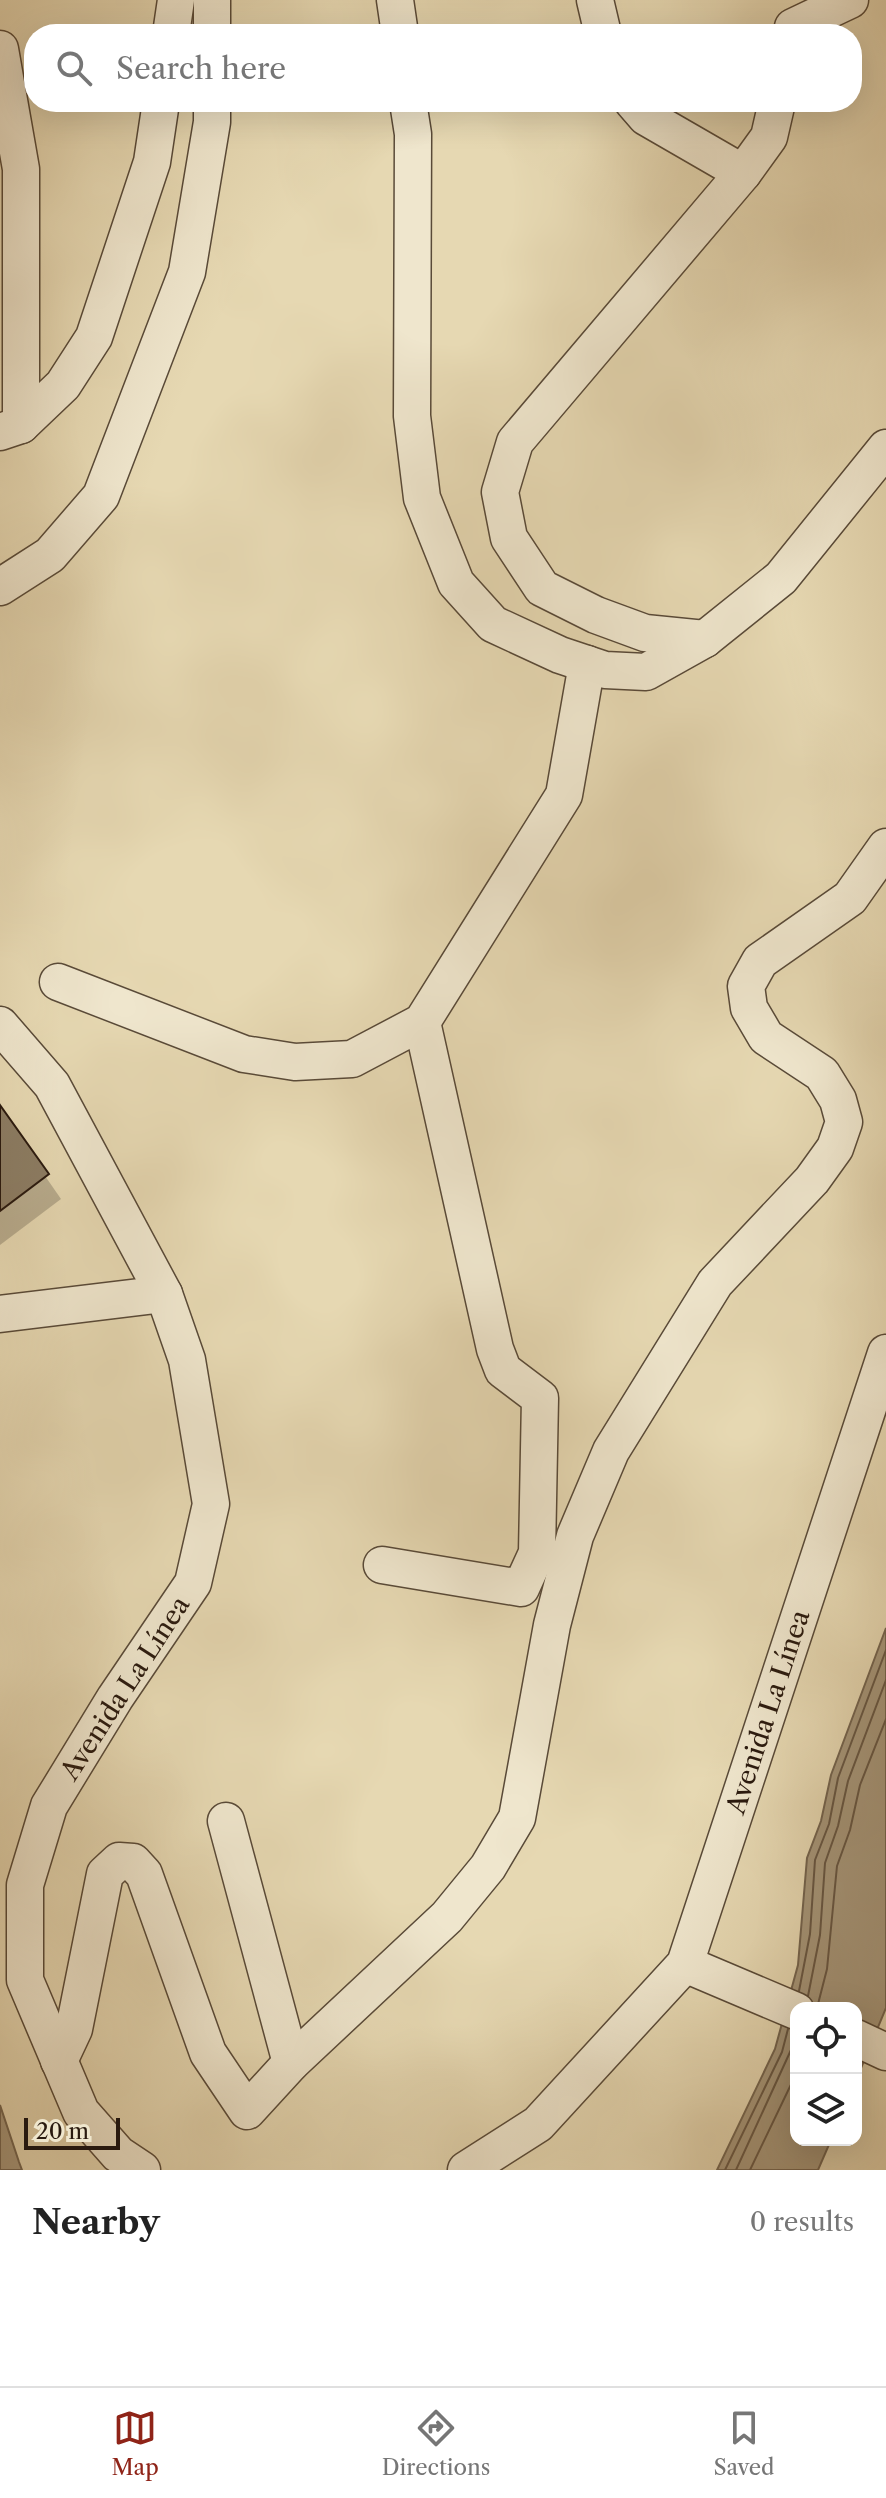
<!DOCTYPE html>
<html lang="en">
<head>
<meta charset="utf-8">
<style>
	:root { --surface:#fff; --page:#f6f6f6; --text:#222; --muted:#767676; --line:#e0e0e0; --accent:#8f2418 }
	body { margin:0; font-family:"Libre Caslon Text",serif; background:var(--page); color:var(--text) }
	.controls { position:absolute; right:24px; bottom:24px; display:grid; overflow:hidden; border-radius:16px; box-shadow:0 8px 32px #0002 }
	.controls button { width:72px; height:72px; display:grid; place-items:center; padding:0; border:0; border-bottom:2px solid var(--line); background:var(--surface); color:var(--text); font:40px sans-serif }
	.scale { position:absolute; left:24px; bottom:20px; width:96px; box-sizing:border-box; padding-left:8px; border:4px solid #2a1a0f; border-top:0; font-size:22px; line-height:28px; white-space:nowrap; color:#2a1a0f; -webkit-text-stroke:6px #efe6cd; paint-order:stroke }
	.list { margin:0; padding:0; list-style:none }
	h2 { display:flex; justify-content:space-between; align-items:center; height:104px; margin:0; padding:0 32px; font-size:34px }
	h2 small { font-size:26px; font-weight:400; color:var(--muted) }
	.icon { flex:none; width:44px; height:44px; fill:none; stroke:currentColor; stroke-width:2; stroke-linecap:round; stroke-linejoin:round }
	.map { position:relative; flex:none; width:886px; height:2170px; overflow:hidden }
	.search { position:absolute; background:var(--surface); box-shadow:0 8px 32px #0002; left:24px; right:24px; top:24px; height:88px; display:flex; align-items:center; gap:20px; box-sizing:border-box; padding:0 28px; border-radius:32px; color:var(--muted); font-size:30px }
	.sheet { height:216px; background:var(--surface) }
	nav { display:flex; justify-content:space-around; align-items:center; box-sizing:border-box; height:112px; border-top:2px solid var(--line); background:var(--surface); font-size:22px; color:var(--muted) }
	nav a { display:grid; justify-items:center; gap:4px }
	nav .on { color:var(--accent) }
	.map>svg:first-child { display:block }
</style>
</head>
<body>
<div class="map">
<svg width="886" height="2170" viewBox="0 0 886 2170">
	<rect width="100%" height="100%" fill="#e6d8b2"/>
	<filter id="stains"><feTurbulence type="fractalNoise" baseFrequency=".0025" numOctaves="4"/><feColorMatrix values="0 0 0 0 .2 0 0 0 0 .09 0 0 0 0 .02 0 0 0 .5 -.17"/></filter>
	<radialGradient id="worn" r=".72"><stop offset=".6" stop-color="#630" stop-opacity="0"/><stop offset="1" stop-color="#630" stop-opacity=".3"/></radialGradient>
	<g fill="#a6977b" stroke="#746550" stroke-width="2">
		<path d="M886,1628V2008L856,2080V2008H796V2140H831L818,2170H717L775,2049L798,1965L807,1858L821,1821L831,1775Z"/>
		<path d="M0,2105L19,2162L22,2170H0Z"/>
	</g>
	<path fill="#0003" d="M0,1111L61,1199L0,1245Z"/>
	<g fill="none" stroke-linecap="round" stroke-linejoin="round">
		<g stroke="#685845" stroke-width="2">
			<path d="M799,1991L810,1934L815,1860L829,1824L838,1778L886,1650"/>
			<path d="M808,1996L820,1935L825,1863L838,1826L848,1781L886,1680"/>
			<path d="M817,2008L827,1969L837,1866L850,1830L860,1785L886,1719"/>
			<path d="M725,2170L782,2052L788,2029"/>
			<path d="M736,2170L796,2039"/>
			<path d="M750,2170L796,2074"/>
		</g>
	</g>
	<path fill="#8c7d64" stroke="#2a1a0f" stroke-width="2" d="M0,1105L49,1174L0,1211Z"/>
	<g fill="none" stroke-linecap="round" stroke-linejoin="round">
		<defs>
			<g id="minor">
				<path d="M395,0L400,34"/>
				<path d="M595,0L603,34"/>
				<path d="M793,27L850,0"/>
				<path d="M171,34L176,0"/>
				<path d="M212,34V0"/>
				<path d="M0,49L21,169V425"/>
				<path d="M408,102L413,134L412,416L422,498L456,583L493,624L560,655L605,670L646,672L705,639L781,578L886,448"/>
				<path d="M633,102L646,117L743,173"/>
				<path d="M0,432L21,425L63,385L94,337L152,162L161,102"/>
				<path d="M0,587L50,555L101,496L187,272L212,122V102"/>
				<path d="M705,639L645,633L596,615L542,588L509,538L500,492L515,442L743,173L769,137L777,102"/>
				<path d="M58,982L244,1054L295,1062L352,1059L422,1022L564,795L587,664"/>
				<path d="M0,1025L52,1085L164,1294L187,1360L211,1504L193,1583L115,1698L49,1806L25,1885V1980L81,2112L118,2154L142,2170"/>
				<path d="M0,1314L164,1294"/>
				<path d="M382,1565L521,1588L537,1553L540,1398L503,1370L495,1349L422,1022"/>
				<path d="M226,1821L291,2063"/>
				<path d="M685,1964L796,2011"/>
				<path d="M856,2038L886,2052"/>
				<path d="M59,2061L74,2029L105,1874L119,1861L133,1862L144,1874L208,2053L247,2111L291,2063L447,1917L488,1867L517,1818L552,1625L575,1536L611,1451L715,1283L812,1180L835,1148L844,1122L838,1100L822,1074L766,1037L749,1008L746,986L760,961L850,898L886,847"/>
				<path id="s1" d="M466,2170L538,2124L685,1964L886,1353"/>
			</g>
		</defs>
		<use href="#minor" stroke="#594a38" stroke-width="39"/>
		<use href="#minor" stroke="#efe6cd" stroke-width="36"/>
	</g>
	<g text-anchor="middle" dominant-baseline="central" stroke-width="8" stroke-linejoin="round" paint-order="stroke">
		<g font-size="26" fill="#2a1a0f" stroke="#efe6cd">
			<text transform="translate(125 1688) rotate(-57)">Avenida La Línea</text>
			<text stroke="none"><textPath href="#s1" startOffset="568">Avenida La Línea</textPath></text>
		</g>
	</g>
	<rect width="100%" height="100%" filter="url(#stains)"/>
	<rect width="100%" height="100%" fill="url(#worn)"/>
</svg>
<div class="controls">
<button><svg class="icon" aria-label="locate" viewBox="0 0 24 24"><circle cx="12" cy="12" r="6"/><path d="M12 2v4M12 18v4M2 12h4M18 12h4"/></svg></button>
<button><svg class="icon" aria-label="layers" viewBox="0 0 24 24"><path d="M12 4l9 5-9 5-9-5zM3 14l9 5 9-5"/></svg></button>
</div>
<div class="scale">20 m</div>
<div class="search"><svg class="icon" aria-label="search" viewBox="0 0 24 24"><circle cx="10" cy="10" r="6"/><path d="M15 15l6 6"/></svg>Search here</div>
</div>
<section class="sheet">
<h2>Nearby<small>0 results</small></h2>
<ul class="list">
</ul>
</section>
<nav>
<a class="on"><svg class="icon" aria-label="map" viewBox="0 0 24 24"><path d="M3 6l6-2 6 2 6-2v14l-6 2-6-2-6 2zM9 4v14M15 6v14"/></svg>Map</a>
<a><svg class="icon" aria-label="directions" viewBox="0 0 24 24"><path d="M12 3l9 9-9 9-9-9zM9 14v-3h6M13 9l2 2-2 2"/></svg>Directions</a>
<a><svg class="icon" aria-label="saved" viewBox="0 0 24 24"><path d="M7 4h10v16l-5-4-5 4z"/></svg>Saved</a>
</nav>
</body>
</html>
